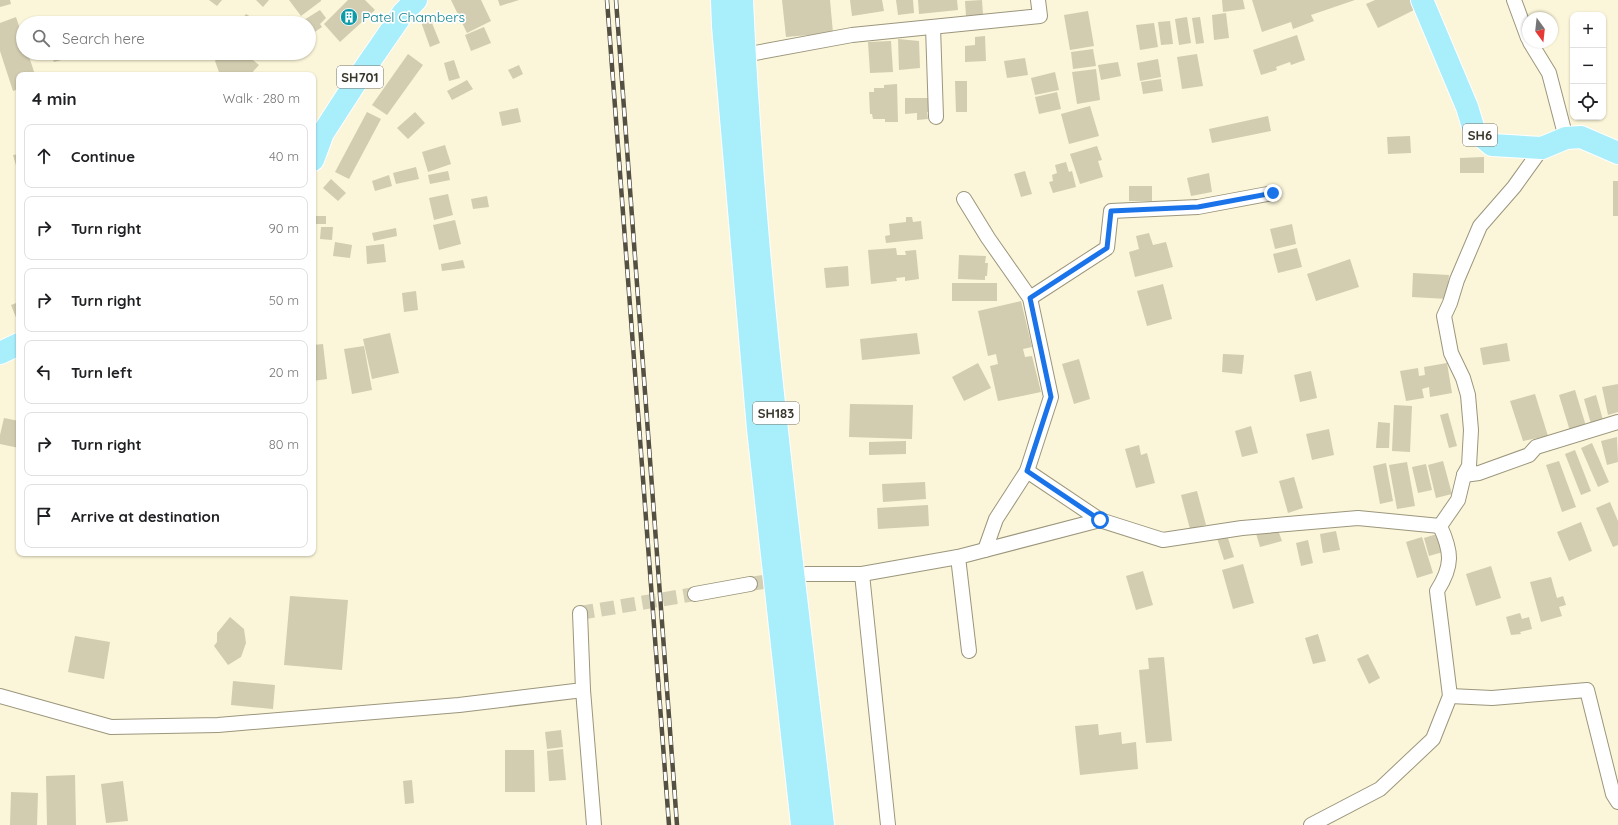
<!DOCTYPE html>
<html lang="en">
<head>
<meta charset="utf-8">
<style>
	:root { --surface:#fff; --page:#f2f2f2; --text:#202124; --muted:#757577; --line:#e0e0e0 }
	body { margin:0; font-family:Quicksand,sans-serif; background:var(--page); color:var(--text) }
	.controls { position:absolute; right:12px; top:12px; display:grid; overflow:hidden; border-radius:8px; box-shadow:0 1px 3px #0004 }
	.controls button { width:36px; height:36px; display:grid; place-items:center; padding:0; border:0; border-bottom:1px solid var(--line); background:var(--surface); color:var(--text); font:20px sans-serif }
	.compass { position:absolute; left:1522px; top:12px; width:36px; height:36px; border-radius:50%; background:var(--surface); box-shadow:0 1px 3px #0004; rotate:165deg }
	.stop { position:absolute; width:12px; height:12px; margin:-9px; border:3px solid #1a73e8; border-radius:50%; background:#fff }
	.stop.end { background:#1a73e8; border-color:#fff; box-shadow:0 1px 4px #0008 }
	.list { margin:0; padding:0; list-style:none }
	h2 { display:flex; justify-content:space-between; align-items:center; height:52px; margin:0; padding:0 16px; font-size:17px }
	h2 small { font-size:13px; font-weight:400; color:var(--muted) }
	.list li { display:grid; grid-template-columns:26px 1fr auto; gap:12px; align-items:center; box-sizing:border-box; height:64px; margin:0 8px 8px; padding:0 8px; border:1px solid var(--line); border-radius:8px }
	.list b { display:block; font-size:15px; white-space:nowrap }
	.list em { font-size:13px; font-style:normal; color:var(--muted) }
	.icon { flex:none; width:22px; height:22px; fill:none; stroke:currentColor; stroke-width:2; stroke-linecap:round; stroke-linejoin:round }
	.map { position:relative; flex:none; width:1618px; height:825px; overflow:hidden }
	.search { position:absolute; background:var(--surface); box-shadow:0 1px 3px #0004; left:16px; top:16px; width:300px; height:44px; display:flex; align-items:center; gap:10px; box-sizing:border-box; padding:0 14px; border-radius:22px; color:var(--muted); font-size:15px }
	.panel { position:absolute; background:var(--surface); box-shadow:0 1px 3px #0004; left:16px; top:72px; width:300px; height:484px; border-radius:8px }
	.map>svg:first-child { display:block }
</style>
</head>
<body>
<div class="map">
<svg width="1618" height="825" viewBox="0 0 1618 825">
	<rect width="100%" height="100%" fill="#fbf6d9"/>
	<g fill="#d2ccb0">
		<path d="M0,0H10L11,4L0,7Z"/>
		<path d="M209,0H222L217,6Z"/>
		<path d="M256,0H269L263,7Z"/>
		<path d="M289,0H321V1L301,16Z"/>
		<path d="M348,0H365L375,10L340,42L324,24Z"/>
		<path d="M451,0H481L491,21L467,33Z"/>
		<path d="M498,0H519L500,6Z"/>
		<path d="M782,0H830L833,33L786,37Z"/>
		<path d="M850,0H882L884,11L852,16Z"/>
		<path d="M896,0H913L914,13L898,15Z"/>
		<path d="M918,0H957L958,10L919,14Z"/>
		<path d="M982,0L983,15L966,16L965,1Z"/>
		<path d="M1222,0H1243L1245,9L1223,12Z"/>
		<path d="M1252,0H1355L1311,15L1314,21L1293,29L1291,22L1262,32Z"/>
		<path d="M1375,0H1412L1416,9L1378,28L1366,4Z"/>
		<path d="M320,10L326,18L320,24L322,27L309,36V23H299Z"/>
		<path d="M1088,11L1094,46L1070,50L1064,15Z"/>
		<path d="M1226,13L1229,38L1214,40L1212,15Z"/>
		<path d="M246,14L261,23H239Z"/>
		<path d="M16,17L23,38V53H28L35,75H19V89L13,91L0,51V23Z"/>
		<path d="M1187,17L1191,43L1179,45L1175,19Z"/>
		<path d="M1200,17L1204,43L1196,44L1192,18Z"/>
		<path d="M430,18L440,43L430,47L421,22Z"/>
		<path d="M1170,21L1173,44L1161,45L1158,22Z"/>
		<path d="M1154,23L1158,47L1140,50L1136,25Z"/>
		<path d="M484,27L491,43L471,51L465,35Z"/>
		<path d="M1297,35L1305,60L1291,65L1290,62L1276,67L1277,70L1261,75L1253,50Z"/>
		<path d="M985,36L986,61L965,62V46L975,45V37Z"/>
		<path d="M898,39L919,41L920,68L899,70Z"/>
		<path d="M891,41L893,72L870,73L868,42Z"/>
		<path d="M1093,49L1096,66L1073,69L1071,52Z"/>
		<path d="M51,53H68L69,58L54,62Z"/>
		<path d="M220,53H244L259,65L250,75H220L215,61Z"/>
		<path d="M408,54L423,65L387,115L372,105Z"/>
		<path d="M1197,54L1203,86L1182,89L1177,57Z"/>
		<path d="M1025,58L1028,75L1007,78L1004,61Z"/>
		<path d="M1158,59L1161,77L1140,81L1137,63Z"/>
		<path d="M454,60L460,78L449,81L444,63Z"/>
		<path d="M1118,62L1121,76L1101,80L1098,65Z"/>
		<path d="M519,65L523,74L513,79L508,70Z"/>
		<path d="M1096,69L1100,100L1077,104L1072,72Z"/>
		<path d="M1055,72L1059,90L1035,95L1031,78Z"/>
		<path d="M1161,79L1163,91L1143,94L1141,82Z"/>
		<path d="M467,80L473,89L452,100L447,91Z"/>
		<path d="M955,81H967V112H956Z"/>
		<path d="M897,84L898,122H885V119H873L872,114H870L869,92H874V88H884V85Z"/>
		<path d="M1057,92L1061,109L1039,114L1035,97Z"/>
		<path d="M905,98H930V112H927L928,119L917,120V113L905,114Z"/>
		<path d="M1090,106L1099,136L1069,144L1061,114Z"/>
		<path d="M518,108L521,122L502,126L499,112Z"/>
		<path d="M367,112L381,119L349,179L335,172Z"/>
		<path d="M415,112L425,123L408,139L397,128Z"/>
		<path d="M1268,116L1271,131L1212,143L1209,129Z"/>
		<path d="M1410,136L1411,153L1388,154L1387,137Z"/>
		<path d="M445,145L451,164L428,172L422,152Z"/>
		<path d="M1097,146L1102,160L1098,161L1103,177L1080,184L1070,154Z"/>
		<path d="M19,154V176L13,155Z"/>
		<path d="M1484,157V173H1460V158Z"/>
		<path d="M1066,162L1069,172L1072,171L1076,187L1053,193L1049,182L1053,181L1052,175L1057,173L1055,165Z"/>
		<path d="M416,167L419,179L396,184L393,173Z"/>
		<path d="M448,171L450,180L430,184L428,175Z"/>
		<path d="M1025,171L1032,194L1021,197L1014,174Z"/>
		<path d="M1209,173L1212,192L1191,196L1187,178Z"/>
		<path d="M389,175L392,186L375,191L372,181Z"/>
		<path d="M331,179L346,193L338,201L323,188Z"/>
		<rect x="1613" y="181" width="5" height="35"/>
		<rect x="1129" y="186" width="23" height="15"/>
		<path d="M448,194L453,215L434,220L429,198Z"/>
		<path d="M487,196L489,207L473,209L471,199Z"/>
		<rect x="313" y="216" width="13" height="8"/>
		<path d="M906,217H912L913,222L921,221L923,239L886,243L885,236L890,235L889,224L906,222Z"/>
		<path d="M455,220L461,244L439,250L433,225Z"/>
		<path d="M1292,224L1296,244L1275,249L1270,229Z"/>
		<path d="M321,227H333L332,240L320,239Z"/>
		<path d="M396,228L397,236L374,241L372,233Z"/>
		<path d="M1149,233L1153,245L1166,242L1173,267L1135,277L1129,252L1139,249L1136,236Z"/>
		<path d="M335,242L352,245L350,258L333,256Z"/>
		<path d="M384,244L386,262L367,264L366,246Z"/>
		<path d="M896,248L897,255H906L905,251L916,250L919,279L905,281V277L896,278L897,281L871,284L868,250Z"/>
		<path d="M1297,248L1302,267L1278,273L1273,254Z"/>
		<path d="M959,255L986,256L985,263H988L987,276H985V280L958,279Z"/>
		<path d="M1350,259L1359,287L1316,301L1307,274Z"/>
		<path d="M463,260L465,268L442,271L441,264Z"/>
		<path d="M848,266L849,286L826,288L824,268Z"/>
		<path d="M1413,273L1449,275L1447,299L1412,297Z"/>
		<rect x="952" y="283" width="45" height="18"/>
		<path d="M1163,284L1172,319L1147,326L1137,291Z"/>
		<path d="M416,291L418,310L404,312L402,293Z"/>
		<path d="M1021,301L1032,347L1023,349L1025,357L1032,356L1041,392L998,401L990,366L998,364L996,354L988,356L978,311Z"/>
		<path d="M19,302V325L11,305Z"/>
		<path d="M390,333L399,373L372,379L363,339Z"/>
		<path d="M917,333L920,354L862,360L860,339Z"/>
		<path d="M1507,343L1510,361L1483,365L1480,348Z"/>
		<path d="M323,344L327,379L313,381V345Z"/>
		<path d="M364,346L372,390L352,394L344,349Z"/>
		<path d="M1223,354L1244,355L1242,374L1222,372Z"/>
		<path d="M1079,359L1090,399L1074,404L1062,364Z"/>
		<path d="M978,363L991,388L964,401L952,377Z"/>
		<path d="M1447,363L1452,393L1430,397L1429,387L1422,389L1424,398L1406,401L1400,371L1418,368L1419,376L1425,375L1424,367Z"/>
		<path d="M1311,371L1317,398L1300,402L1294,375Z"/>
		<path d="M1618,384V412L1608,415L1602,387Z"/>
		<path d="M1575,390L1586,426L1570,431L1559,395Z"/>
		<path d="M1535,394L1548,436L1523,441L1510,401Z"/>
		<path d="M1596,395L1603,420L1591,424L1584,399Z"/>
		<path d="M850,404L913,405L912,439L849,437Z"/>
		<path d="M1394,405L1412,406L1410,452L1392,451Z"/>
		<path d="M1448,413L1457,446L1449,448L1440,415Z"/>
		<path d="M4,418L19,421V448L0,444V435Z"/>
		<path d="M1378,422L1390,423L1389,448H1376Z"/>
		<path d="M1251,426L1258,453L1242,457L1235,431Z"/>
		<path d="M1329,429L1334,455L1312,460L1306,434Z"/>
		<path d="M1617,437L1618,462L1607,465L1601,441Z"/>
		<path d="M906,441V454L869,455V442Z"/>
		<path d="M1592,443L1609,482L1598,487L1581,448Z"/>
		<path d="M1139,445L1141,455L1147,453L1155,483L1136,488L1125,449Z"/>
		<path d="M1575,450L1591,491L1581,495L1565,454Z"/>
		<path d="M1443,461L1452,494L1436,498L1428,465Z"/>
		<path d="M1559,461L1576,507L1562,512L1546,465Z"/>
		<path d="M1407,462L1415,506L1397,509L1389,465Z"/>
		<path d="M1386,463L1393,501L1380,504L1373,466Z"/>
		<path d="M1426,464L1432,490L1418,493L1412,467Z"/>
		<path d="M1294,477L1303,508L1288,513L1279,481Z"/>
		<path d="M925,482L926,499L883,502L882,484Z"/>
		<path d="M1197,491L1206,525L1190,529L1181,495Z"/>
		<path d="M1610,502L1618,521V545L1613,547L1596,508Z"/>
		<path d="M928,505L929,526L878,529L877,508Z"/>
		<path d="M1581,522L1592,551L1569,561L1557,532Z"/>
		<path d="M1255,530H1278L1282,541L1260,547Z"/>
		<path d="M1336,531L1340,550L1323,553L1320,534Z"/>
		<path d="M1437,534L1443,552L1429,556L1424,538Z"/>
		<path d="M1227,535L1234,557L1224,560L1217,538Z"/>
		<path d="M1422,537L1433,573L1417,578L1406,542Z"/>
		<path d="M1308,540L1313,563L1301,566L1296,543Z"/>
		<path d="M1243,564L1254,603L1233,609L1222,570Z"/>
		<path d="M1491,566L1501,598L1476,606L1466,574Z"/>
		<path d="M1143,571L1153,605L1136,610L1126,576Z"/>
		<path d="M1551,577L1557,598L1563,596L1566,605L1559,607L1562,616L1541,622L1530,582Z"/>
		<path d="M290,596L348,600L342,670L284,665Z"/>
		<path d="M1520,613L1522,619L1529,617L1532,629L1520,632L1521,634L1511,635L1506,617Z"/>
		<path d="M230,617L244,629L246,643L241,657L228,665L214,646L217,642V633Z"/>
		<path d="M1318,634L1326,661L1313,664L1305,638Z"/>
		<path d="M75,636L110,642L104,679L68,672Z"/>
		<path d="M1368,654L1380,678L1369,684L1357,659Z"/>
		<path d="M1164,657L1172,741L1146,743L1139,670L1149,669L1148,658Z"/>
		<path d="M233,681L275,685L273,709L231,705Z"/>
		<path d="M1098,724L1099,735L1121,732L1122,744L1136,742L1138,769L1080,775L1075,726Z"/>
		<path d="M561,730L563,747L547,749L545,732Z"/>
		<path d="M563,749L566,780L549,781L547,751Z"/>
		<path d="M505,750H534L535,792H505Z"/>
		<path d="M75,775L76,825H47L46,776Z"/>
		<path d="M412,780L414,803L405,804L403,781Z"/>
		<path d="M123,781L128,821L106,823L101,784Z"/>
		<path d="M11,792L38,793L37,825H10Z"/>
	</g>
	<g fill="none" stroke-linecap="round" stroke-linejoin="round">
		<g stroke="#d4d0b6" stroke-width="14" stroke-dasharray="14 7" stroke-linecap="butt">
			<path d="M750,584L782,579"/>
			<path d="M580,613L695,594"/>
		</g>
		<defs>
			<g id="minor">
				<path d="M1514,0L1528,38"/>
				<path d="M933,27L936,117"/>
				<path d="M1530,42L1549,73L1566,138"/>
				<path d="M744,55L852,35L1040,16L1038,0"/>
				<path d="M964,199L988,238L1030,298L1051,397L1027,471L996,519L985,550"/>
				<path d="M1030,298L1107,248L1111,211L1198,207L1273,193"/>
				<path d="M1027,471L1100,520L1163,540L1242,528L1358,518L1440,526"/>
				<path d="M1464,475L1479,473L1529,455L1536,447L1618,422"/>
				<path d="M958,557L969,651"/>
				<path d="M806,574H862L958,557L1100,520"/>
				<path d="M862,574L888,825"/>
				<path d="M695,594L750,584"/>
				<path d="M583,690L594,825"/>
				<path d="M0,696L111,727L218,725L459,705L583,690L580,613"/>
				<path d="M1450,696L1492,698L1587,690L1613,794L1618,802"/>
				<path d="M1311,825L1380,789L1433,739L1450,696L1437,591C1453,566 1452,552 1440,526L1458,500L1464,475L1469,466L1471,430L1468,395L1463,378L1451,353L1444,316L1450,303L1457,280L1480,226L1514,187L1542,148"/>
			</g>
			<g id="primary">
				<path d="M722,0L723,26L758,429L802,825"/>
				<path d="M742,0C754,276 791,551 823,825"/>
				<path d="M1422,0L1467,107L1474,130L1492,145L1542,148L1566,138L1581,137L1618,153"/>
				<path d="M313,160L323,133L365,68L403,13L416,0"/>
				<path d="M0,353L19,344"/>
			</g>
		</defs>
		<use href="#minor" stroke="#9b967c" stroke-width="16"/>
		<use href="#primary" stroke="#fff" stroke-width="24"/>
		<use href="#minor" stroke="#fff" stroke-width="14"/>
		<use href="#primary" stroke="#a9eefb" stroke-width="22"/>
		<defs>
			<g id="rail">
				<path d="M607,0L669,825"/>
				<path d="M616,0L677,825"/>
			</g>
		</defs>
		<use href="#rail" stroke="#534f42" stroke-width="4.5"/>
		<use href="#rail" stroke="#fff" stroke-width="3" stroke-dasharray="9" stroke-linecap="butt"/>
	</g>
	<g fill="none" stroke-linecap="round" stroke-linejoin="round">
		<path stroke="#1a73e8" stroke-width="5" d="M1100,520L1027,471L1051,397L1030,298L1107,248L1111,211L1198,207L1273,193"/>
	</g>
	<defs>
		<symbol id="building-disc" viewBox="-11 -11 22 22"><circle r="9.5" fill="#0f9aa8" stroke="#fff"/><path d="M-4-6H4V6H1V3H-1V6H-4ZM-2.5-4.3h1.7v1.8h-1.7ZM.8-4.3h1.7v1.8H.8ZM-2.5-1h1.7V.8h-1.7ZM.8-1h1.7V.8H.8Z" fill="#fff"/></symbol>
	</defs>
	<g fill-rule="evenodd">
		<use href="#building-disc" x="339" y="7" width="20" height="20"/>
	</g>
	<g text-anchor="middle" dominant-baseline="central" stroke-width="3.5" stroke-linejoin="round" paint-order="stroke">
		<g fill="#fff" stroke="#74726b" stroke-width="1">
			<rect x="337" y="66" width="46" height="22" rx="3"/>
			<rect x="1463" y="124" width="34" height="22" rx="3"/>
			<rect x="753" y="402" width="46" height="22" rx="3"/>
		</g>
		<g font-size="13" font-weight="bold" fill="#39362b">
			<text x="360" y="77">SH701</text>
			<text x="1480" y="135">SH6</text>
			<text x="776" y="413">SH183</text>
		</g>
		<g font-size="14" fill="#0d838f" stroke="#fff" text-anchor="start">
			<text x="362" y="17">Patel Chambers</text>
		</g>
	</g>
</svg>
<div class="controls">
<button>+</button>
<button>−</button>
<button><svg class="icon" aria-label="locate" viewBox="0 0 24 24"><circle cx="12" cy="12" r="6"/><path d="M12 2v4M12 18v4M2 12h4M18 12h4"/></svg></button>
</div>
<svg class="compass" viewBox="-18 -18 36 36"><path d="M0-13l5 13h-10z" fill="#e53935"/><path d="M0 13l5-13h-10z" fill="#757577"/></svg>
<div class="stop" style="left:1100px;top:520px"></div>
<div class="stop end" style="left:1273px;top:193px"></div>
<div class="search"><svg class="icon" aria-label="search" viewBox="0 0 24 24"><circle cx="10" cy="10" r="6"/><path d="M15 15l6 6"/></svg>Search here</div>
<section class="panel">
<h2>4 min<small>Walk · 280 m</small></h2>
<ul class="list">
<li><svg class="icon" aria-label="ahead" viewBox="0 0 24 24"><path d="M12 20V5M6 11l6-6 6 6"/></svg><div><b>Continue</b></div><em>40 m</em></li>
<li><svg class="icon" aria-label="right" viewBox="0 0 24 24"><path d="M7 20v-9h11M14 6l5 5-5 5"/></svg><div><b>Turn right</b></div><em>90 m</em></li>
<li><svg class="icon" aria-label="right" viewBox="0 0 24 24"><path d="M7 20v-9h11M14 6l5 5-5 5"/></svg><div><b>Turn right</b></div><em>50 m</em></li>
<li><svg class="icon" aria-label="left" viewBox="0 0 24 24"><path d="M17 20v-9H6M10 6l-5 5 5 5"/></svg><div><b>Turn left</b></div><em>20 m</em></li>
<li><svg class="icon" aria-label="right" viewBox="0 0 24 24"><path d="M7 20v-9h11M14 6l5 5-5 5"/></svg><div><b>Turn right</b></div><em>80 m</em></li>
<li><svg class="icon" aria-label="arrive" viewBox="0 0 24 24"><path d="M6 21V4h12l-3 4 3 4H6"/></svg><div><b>Arrive at destination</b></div></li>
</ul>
</section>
</div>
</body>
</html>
